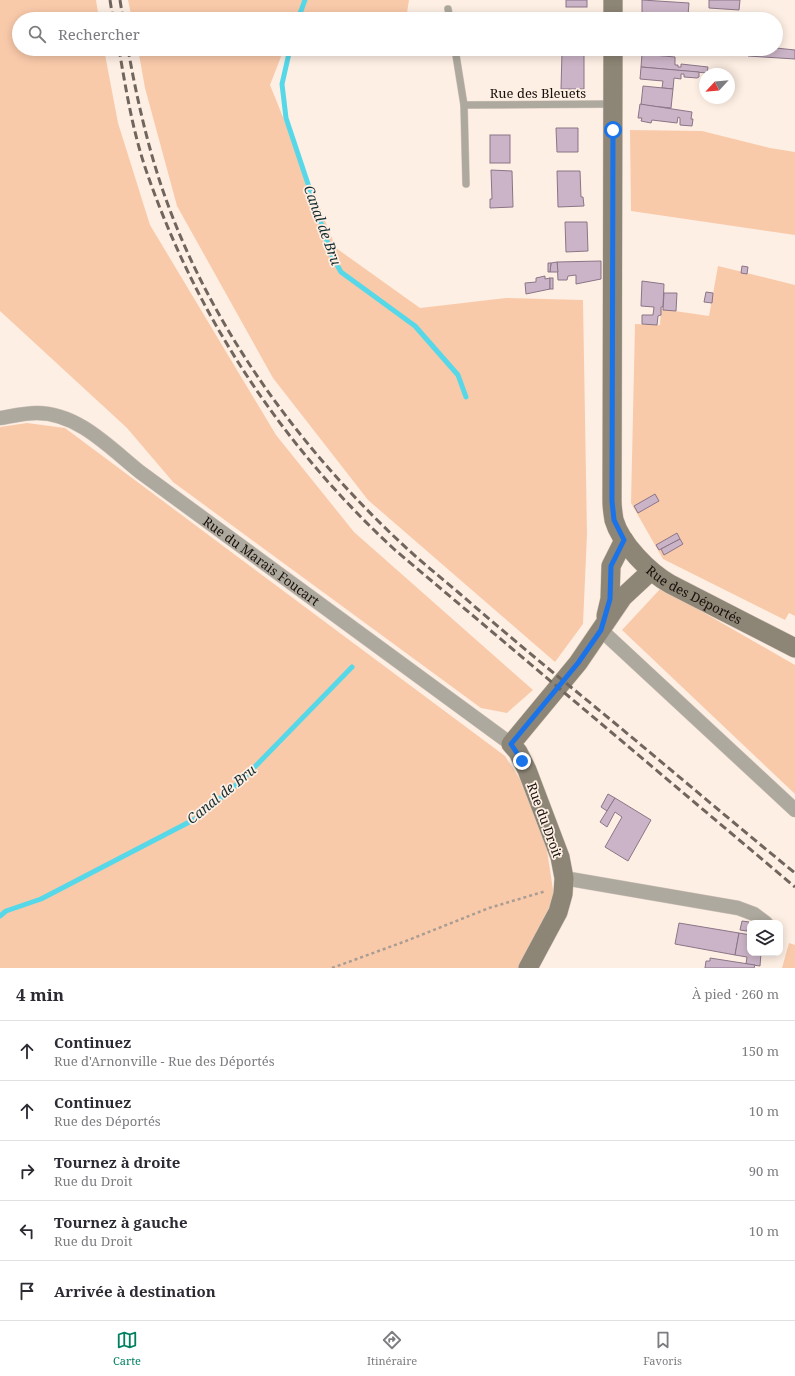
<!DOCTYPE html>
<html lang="fr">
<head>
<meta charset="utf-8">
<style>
	:root { --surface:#fff; --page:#f2f2f3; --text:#2b2b33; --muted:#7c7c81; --line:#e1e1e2; --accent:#008061 }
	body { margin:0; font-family:"Noto Serif",serif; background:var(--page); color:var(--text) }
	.controls { position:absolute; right:12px; bottom:12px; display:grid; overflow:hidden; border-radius:8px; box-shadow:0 2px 10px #0003 }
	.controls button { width:36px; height:36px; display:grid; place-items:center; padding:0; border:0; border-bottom:1px solid var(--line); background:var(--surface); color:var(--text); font:20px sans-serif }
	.compass { position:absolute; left:699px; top:68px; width:36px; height:36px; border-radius:50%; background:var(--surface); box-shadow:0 2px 10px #0003; rotate:244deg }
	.stop { position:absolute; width:12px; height:12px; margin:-9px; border:3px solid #1a73e8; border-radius:50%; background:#fff }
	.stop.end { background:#1a73e8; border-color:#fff; box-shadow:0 1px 4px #0008 }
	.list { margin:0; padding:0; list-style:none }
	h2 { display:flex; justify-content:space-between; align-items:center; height:52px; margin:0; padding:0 16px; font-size:17px }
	h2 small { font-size:13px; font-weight:400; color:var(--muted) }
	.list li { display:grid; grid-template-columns:26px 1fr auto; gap:12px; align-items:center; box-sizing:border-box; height:60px; padding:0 16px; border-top:1px solid var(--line) }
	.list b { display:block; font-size:15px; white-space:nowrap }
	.list p { margin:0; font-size:13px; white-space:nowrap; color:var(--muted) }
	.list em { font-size:13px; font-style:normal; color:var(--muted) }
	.icon { flex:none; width:22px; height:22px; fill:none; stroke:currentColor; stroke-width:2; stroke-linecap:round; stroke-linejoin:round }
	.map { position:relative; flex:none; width:795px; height:968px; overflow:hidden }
	.search { position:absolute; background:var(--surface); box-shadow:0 2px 10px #0003; left:12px; right:12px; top:12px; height:44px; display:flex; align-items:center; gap:10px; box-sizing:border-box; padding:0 14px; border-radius:22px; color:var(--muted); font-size:15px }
	.sheet { height:352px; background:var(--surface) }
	nav { display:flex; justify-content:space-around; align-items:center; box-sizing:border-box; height:56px; border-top:1px solid var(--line); background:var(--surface); font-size:11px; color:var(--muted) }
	nav a { display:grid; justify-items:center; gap:2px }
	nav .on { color:var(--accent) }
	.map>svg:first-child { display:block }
</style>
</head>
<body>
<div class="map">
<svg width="795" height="968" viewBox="0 0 795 968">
	<rect width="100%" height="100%" fill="#feefe4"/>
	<g fill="#f9caaa">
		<path d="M0,0H96L99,19H19V49H104L118,123L150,225L276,435L354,532L533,690L507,713L481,708L173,482L127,428L0,311Z"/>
		<path d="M128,0H409L406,19H132Z"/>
		<path d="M138,49H284L270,85L336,248L420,308L506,298L583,300L587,534L583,624L555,662L368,500L273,378L177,206L145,88Z"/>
		<path d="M630,130L702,131L770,148L795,152V235L631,211Z"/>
		<path d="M718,266L795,285V616L789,613L785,620L663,559L631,503L635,324L660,325L661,309L709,316Z"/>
		<path d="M27,423L65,428L505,756L520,779L546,844L554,896L541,927L519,968H0V427Z"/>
		<path d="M661,588L795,665V794L622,630Z"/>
		<path d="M789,943L795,945V968H782Z"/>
	</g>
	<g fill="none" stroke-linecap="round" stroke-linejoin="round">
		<g stroke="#56d8e8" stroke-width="5">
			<path d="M298,19L305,0"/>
			<path d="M290,49L282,84L286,118L332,256L341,272L415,326L458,375L466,397"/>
			<path d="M0,916L6,911L41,899L197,818L242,780L352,667"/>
		</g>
	</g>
	<g fill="#cbb4c7" stroke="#8a7587">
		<rect x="566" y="0" width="21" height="7"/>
		<path d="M642,0L689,3L688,15L642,13Z"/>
		<path d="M709,0H740L739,10L709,8Z"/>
		<path d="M498,14L499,19H478Z"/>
		<rect x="561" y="16" width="25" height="3"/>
		<path d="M707,16L714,17L738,18L707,19Z"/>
		<path d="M776,48L795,50V59L748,56V49Z"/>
		<rect x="562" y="49" width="25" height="3"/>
		<path d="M702,49H733L732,55L701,53Z"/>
		<path d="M562,52H584V89H561Z"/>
		<path d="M642,54L675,57V65H678V67H681V64L708,67L707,73L641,67Z"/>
		<path d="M641,67L699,72V77L697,78L684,77V74H681V79L674,78L673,89L662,88L663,81L640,79Z"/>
		<path d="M643,86L673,89L671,108L641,105Z"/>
		<path d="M640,104L692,112L691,119H693L692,126L680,125V118L678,117L677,123L652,120L651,123L641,121L642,118H638Z"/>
		<path d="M556,128H578V152H557Z"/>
		<rect x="490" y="135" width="20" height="28"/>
		<path d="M491,170L512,171L513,207L490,208V199H492Z"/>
		<path d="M557,171H580L581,197H583L584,206L558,207Z"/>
		<path d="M565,222H587L588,251L566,252Z"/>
		<path d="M601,261V279L576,284V275L568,276L567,280H558L557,262Z"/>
		<path d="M557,262L558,272H550L551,263Z"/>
		<path d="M548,263H551L550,272H548Z"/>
		<path d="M742,266L748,267L747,274L741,273Z"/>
		<path d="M545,276V279L550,278V289L526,294L525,283L536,282V278Z"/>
		<rect x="550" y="278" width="3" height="11"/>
		<path d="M642,281L664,284L663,307H661V315L658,316L657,325L642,324V315H653L654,307L641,306Z"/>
		<path d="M706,292L713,293L712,303L704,302Z"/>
		<path d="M664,293H677L676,311L663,310Z"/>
		<path d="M655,494L659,501L638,513L634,506Z"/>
		<path d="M677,533L680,539L659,550L656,545Z"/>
		<path d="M680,539L683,544L664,555L661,549Z"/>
		<path d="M608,794L615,798L607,811L601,807Z"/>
		<path d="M615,798L651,820L628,861L605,847L622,817L615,812L607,827L600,822Z"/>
		<path d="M742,921L749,922L747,931L740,930Z"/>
		<path d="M679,923L739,933L735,955L675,944Z"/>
		<path d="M739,933L750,935V953H761L760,966L746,964L747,957L735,955Z"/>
		<path d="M710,958L755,965L754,968H705L706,961H710Z"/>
	</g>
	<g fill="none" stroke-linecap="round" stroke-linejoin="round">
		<defs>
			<g id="lane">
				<path d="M448,9L450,19"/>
				<path d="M455,49L464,105L466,184"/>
				<path d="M464,105L613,104"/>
			</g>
			<g id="street">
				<path id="s1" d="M0,418C12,416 25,413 37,413C78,413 110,448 140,472L511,744"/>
				<path d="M601,630L795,810"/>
				<path d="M564,878L738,908L754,914L766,923"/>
			</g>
			<g id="secondary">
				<path d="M613,19V0"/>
				<path id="s2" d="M613,49L612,501C612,507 613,514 614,520C621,544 649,572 670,584L795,648"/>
				<path d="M606,616L610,599L611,566L624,540"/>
				<path d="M528,968L558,912L563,894L564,878L560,857L527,770L518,752L511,744L578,663L623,597L651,571"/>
			</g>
		</defs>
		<use href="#lane" stroke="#d9cbc1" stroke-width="8"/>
		<use href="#street" stroke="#d9cbc1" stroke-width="15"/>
		<use href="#secondary" stroke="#d9cbc1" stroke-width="20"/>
		<path stroke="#a89c93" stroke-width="2.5" stroke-dasharray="3 3" stroke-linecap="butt" d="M332,968L406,941L489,908L546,891"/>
		<use href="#lane" stroke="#aea99e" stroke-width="7"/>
		<use href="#street" stroke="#aea99e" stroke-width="14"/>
		<use href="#secondary" stroke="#8d8575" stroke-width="19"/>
		<g stroke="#71665e" stroke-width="3" stroke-dasharray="8 4" stroke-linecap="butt">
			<path d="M110,0L113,19"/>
			<path d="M120,0L123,19"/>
			<path d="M119,49C126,90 133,133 147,173C197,317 282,446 395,550L795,887"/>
			<path d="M128,49C136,94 146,139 160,182C205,319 296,445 401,543C419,560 439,576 459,593C496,625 534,657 572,688C647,749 720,812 795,873"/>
		</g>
	</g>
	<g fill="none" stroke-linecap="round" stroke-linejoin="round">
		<path stroke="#1a73e8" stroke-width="5" d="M522,761L511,744L578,663L601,630L610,599L611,566L624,540L614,520L612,501L613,130"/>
	</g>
	<g text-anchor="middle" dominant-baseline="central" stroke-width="3.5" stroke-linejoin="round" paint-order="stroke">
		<g font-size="13" fill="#170f09" stroke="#feefe4">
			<text x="538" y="93">Rue des Bleuets</text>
			<text stroke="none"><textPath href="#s1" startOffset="309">Rue du Marais Foucart</textPath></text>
			<text stroke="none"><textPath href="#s2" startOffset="584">Rue des Déportés</textPath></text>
			<text transform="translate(545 820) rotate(70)">Rue du Droit</text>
		</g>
		<g font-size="14" font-style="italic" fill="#182f32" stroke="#feefe4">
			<text transform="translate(323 225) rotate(70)">Canal de Bru</text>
			<text transform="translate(221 794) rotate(-39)">Canal de Bru</text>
		</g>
	</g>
</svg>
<div class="controls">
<button><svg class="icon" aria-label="layers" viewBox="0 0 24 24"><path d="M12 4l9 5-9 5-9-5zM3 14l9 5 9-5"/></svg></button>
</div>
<svg class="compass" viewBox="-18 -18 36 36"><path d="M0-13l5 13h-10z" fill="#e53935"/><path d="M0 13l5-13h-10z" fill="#7c7c81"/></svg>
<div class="stop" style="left:613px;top:130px"></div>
<div class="stop end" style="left:522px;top:761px"></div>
<div class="search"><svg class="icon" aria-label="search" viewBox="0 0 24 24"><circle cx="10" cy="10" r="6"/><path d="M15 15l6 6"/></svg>Rechercher</div>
</div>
<section class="sheet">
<h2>4 min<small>À pied · 260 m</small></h2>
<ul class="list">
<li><svg class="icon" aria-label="ahead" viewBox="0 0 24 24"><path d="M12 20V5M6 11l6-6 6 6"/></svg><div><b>Continuez</b><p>Rue d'Arnonville - Rue des Déportés</p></div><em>150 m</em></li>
<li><svg class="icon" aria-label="ahead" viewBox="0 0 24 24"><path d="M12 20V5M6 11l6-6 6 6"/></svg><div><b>Continuez</b><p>Rue des Déportés</p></div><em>10 m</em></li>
<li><svg class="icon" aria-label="right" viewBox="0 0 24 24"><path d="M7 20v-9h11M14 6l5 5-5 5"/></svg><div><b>Tournez à droite</b><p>Rue du Droit</p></div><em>90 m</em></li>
<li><svg class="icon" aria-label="left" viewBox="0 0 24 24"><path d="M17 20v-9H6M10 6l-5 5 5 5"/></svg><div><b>Tournez à gauche</b><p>Rue du Droit</p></div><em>10 m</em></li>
<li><svg class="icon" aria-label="arrive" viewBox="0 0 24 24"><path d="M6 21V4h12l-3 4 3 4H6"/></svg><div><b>Arrivée à destination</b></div></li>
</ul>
</section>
<nav>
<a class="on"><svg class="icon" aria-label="map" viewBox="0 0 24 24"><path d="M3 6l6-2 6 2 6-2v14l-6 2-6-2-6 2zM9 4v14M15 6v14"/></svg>Carte</a>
<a><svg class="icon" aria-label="directions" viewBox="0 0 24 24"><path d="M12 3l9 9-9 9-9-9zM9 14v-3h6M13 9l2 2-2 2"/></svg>Itinéraire</a>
<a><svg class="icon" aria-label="saved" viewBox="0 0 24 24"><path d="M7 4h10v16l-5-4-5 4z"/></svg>Favoris</a>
</nav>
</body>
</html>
